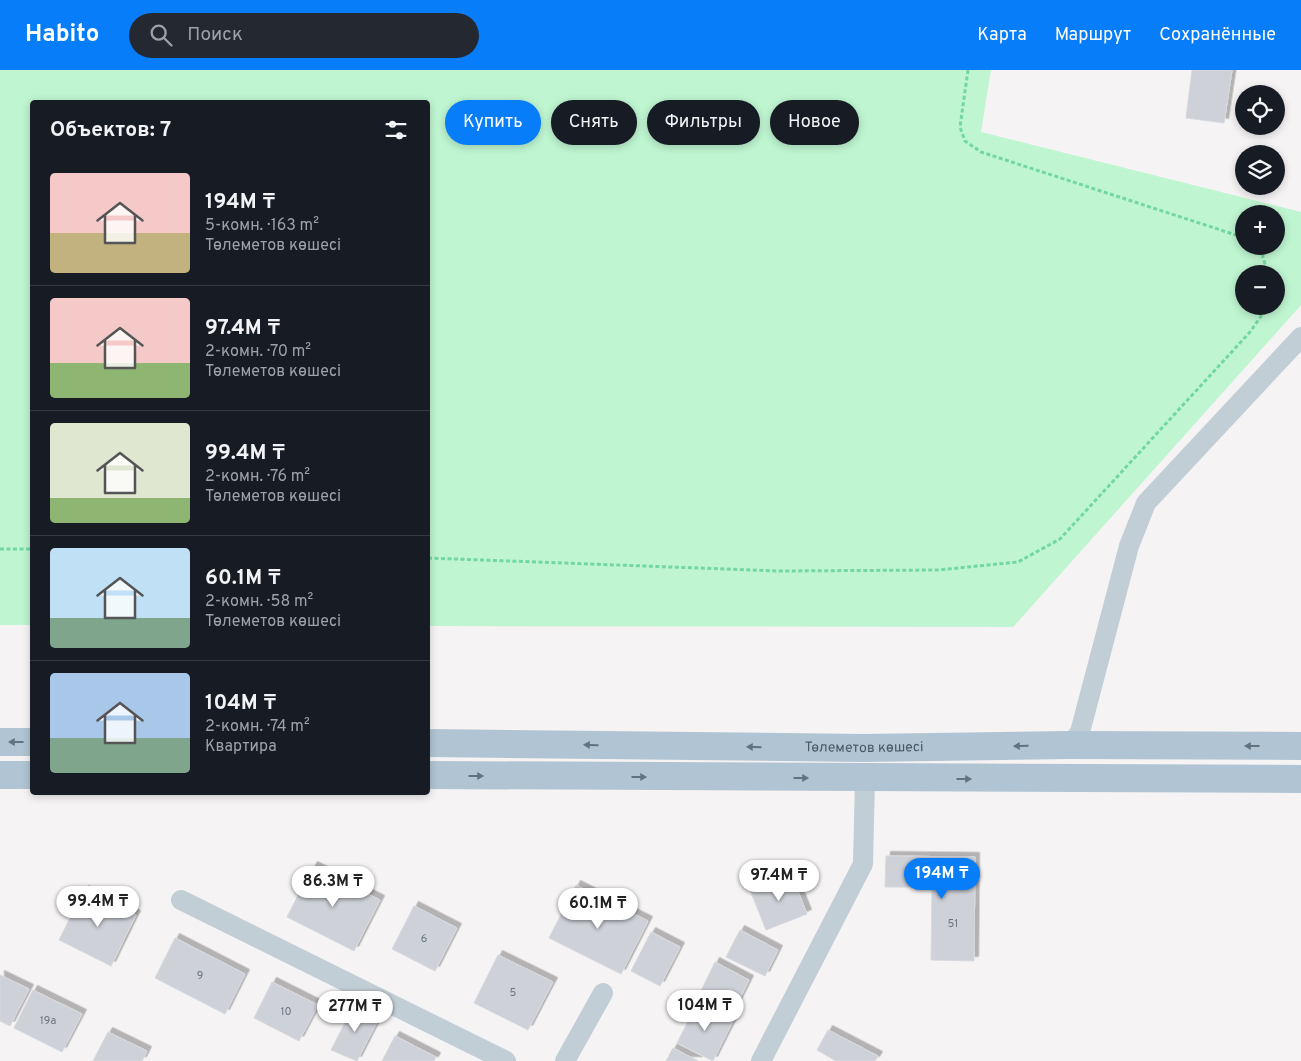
<!DOCTYPE html>
<html lang="ru">
<meta charset="utf-8">
<style>
body{margin:0;font-family:Overpass,sans-serif;background:#242831;color:#f1f3f6;height:100vh;display:flex;flex-direction:column;font-size:19px;white-space:nowrap}
*{box-sizing:border-box;margin:0}
p{font-size:16px;color:#9ea1a6}
.icon{flex:none;width:28px;height:28px;fill:none;stroke:currentColor;stroke-width:2;stroke-linecap:round;stroke-linejoin:round}
.map{position:relative;flex:1;overflow:hidden}
.details{position:absolute;left:30px;top:30px;width:400px;height:695px;display:flex;flex-direction:column;background:#171b24;border-radius:5px;box-shadow:0 2px 8px #0003}
.details>*{flex:none}
.hud{position:absolute;left:445px;top:30px;width:475px;height:45px;display:flex;gap:10px}
.controls{position:absolute;left:1235px;top:15px;display:grid;gap:10px}
.controls a{display:grid;place-items:center;width:50px;height:50px;border-radius:50%;background:#171b24;box-shadow:0 2px 8px #0003;font-size:25px}
.price{position:absolute;translate:-50% -42px;padding:0 11px;border-radius:18px;background:#fff;color:#222;font-size:16px;line-height:32px;filter:drop-shadow(0 1px 2px #0008)}
.price::after{content:'';position:absolute;left:50%;top:30px;width:15px;height:11px;margin-left:-8px;background:inherit;clip-path:polygon(0 0,100% 0,50% 100%)}
.price.selected{background:#087dfa;color:#fff}
ul{padding:0;list-style:none}
li{display:flex;align-items:center;gap:15px;height:125px;padding:0 20px}
li+li{border-top:1px solid #363941}
li span{display:grid;place-items:center;flex:none;width:140px;height:100px;border-radius:5px;color:#555}
li>.icon{margin-inline-start:auto}
span .icon{width:60px;height:60px;fill:#fffc;stroke-width:1}
li b{font-size:21px}
h2{display:flex;justify-content:space-between;align-items:center;height:60px;padding:0 20px;font-size:21px}
.pill{padding:0 18px;border-radius:22px;background:#171b24;box-shadow:0 2px 8px #0003;font-size:18px;line-height:45px}
.pill.selected{background:#087dfa;color:#fff}
header{display:flex;align-items:center;gap:30px;box-sizing:border-box;height:70px;padding:0 25px;background:#087dfa;color:#fff}
header strong{font-size:24px}
nav{display:flex;gap:28px;margin-inline-start:auto;font-size:18px}
.search{width:350px;height:45px;background:#242831;display:flex;align-items:center;gap:12px;box-sizing:border-box;padding:0 18px;border-radius:28px;color:#9ea1a6;font-size:19px}
.map>svg:first-child{display:block}
.green{fill:#bff5d1;fill-rule:evenodd}
.building{fill:#ced2d8;stroke:#d6d9de;filter:url(#shadow)}
.lines{fill:none;stroke-linecap:round;stroke-linejoin:round}
.path{stroke:#72d7a1;stroke-width:3;stroke-dasharray:4 2.5;stroke-linecap:butt}
.minor{stroke:#c2ced5;stroke-width:20}
.primary{stroke:#b0c4d3;stroke-width:28}
.oneway{fill:#62727f}
.labels{text-anchor:middle;dominant-baseline:central;stroke-width:4.5;stroke-linejoin:round;paint-order:stroke}
.number-label{font-size:11px;fill:#6a7680}
.street-label{font-size:14px;fill:#485763;stroke:#fff}
</style>
<header>
<strong>Habito</strong>
<div class="search"><svg class="icon" aria-label="search" viewBox="0 0 24 24"><circle cx="10" cy="10" r="6"/><path d="M15 15l6 6"/></svg>Поиск</div>
<nav><a>Карта</a><a>Маршрут</a><a>Сохранённые</a></nav>
</header>
<div class="map">
<svg width="1301" height="991" viewBox="0 0 1301 991">
<defs>
<filter id="shadow"><feDropShadow dx="4.5" dy="-4.5" stdDeviation="0" flood-color="#0004"/></filter>
</defs>
<rect width="100%" height="100%" fill="#f5f3f3"/>
<!-- green -->
<path class="green" d="M0,0H991L981,62L1301,142V235L1013,557L428,556V32H32V555H0ZM1244,144H1276V176H1244ZM1244,204H1276V236H1244Z"/>
<!-- building -->
<path class="building" d="M1192,0H1232L1224,53L1186,48Z
M886,786L975,787L974,891L931,890L932,817H885Z
M313,796L380,830L354,881L287,847Z
M791,804L807,844L766,860L750,820Z
M576,815L648,851L621,904L549,868Z
M84,820L136,845L111,896L59,870Z
M414,836L457,858L435,901L392,879Z
M740,860L778,880L765,906L726,887Z
M651,862L680,877L660,916L631,901Z
M175,868L245,904L225,944L155,908Z
M498,885L553,912L528,960L474,933Z
M715,892L749,910L733,942L699,925Z
M0,905L29,919L10,956L0,951Z
M272,912L318,935L299,971L254,948Z
M33,920L82,944L62,982L14,958Z
M697,934L733,951L713,991L677,973Z
M354,935L379,948L357,991L331,980Z
M828,960L878,986L875,991H836L817,980Z
M108,962L147,981L142,991H93Z
M395,966L436,987L434,991H382Z
M673,978L698,991H666Z"/>
<g class="lines">
<!-- path -->
<path class="path" d="M968,0L960,57L965,71L981,82L1239,166L1244,169
M1252,176L1262,184L1268,204
M0,479H32
M428,488L779,501L938,500L1018,492L1060,469L1250,262L1268,236"/>
<!-- minor -->
<path class="minor" d="M1070,675L1080,662L1129,476L1146,433L1301,267
M181,830L506,991
M565,991L603,923
M761,991L863,794L865,708"/>
<!-- primary -->
<g class="primary">
<path d="M0,672H32"/>
<path id="s1" d="M428,673L864,678L1070,675L1301,676"/>
<path d="M0,705H32"/>
<path d="M428,705L1301,709"/>
</g>
</g>
<!-- one-way arrows -->
<defs><path id="oneway-solid" d="M-6-.8H1V-3.2L6.5 0L1 3.2V.8H-6Z" transform="scale(1.25)"/></defs>
<g class="oneway">
<use href="#oneway-solid" transform="translate(16 672) rotate(-180)"/>
<use href="#oneway-solid" transform="translate(591 675) rotate(-179)"/>
<use href="#oneway-solid" transform="translate(1021 676) rotate(179)"/>
<use href="#oneway-solid" transform="translate(1252 676) rotate(-180)"/>
<use href="#oneway-solid" transform="translate(754 677) rotate(-179)"/>
<use href="#oneway-solid" transform="translate(476 706)"/>
<use href="#oneway-solid" transform="translate(639 707)"/>
<use href="#oneway-solid" transform="translate(801 708)"/>
<use href="#oneway-solid" transform="translate(964 709)"/>
</g>
<g class="labels">
<!-- number labels -->
<g class="number-label">
<text x="953" y="854">51</text>
<text x="424" y="869">6</text>
<text x="200" y="906">9</text>
<text x="513" y="923">5</text>
<text x="286" y="942">10</text>
<text x="48" y="951">19а</text>
</g>
<!-- street labels -->
<g class="street-label">
<text stroke="none"><textPath href="#s1" startOffset="436">Төлеметов көшесі</textPath></text>
</g>
</g>
</svg>
<div class="controls">
<a><svg class="icon" aria-label="locate" viewBox="0 0 24 24"><circle cx="12" cy="12" r="6"/><path d="M12 2v4M12 18v4M2 12h4M18 12h4"/></svg></a>
<a><svg class="icon" aria-label="layers" viewBox="0 0 24 24"><path d="M12 4l9 5-9 5-9-5zM3 14l9 5 9-5"/></svg></a>
<a>+</a>
<a>−</a>
</div>
<b class="price selected" style="left:942px;top:830px">194M ₸</b>
<b class="price" style="left:779px;top:832px">97.4M ₸</b>
<b class="price" style="left:333px;top:838px">86.3M ₸</b>
<b class="price" style="left:98px;top:858px">99.4M ₸</b>
<b class="price" style="left:598px;top:860px">60.1M ₸</b>
<b class="price" style="left:705px;top:962px">104M ₸</b>
<b class="price" style="left:355px;top:963px">277M ₸</b>
<div class="hud">
<a class="pill selected">Купить</a>
<a class="pill">Снять</a>
<a class="pill">Фильтры</a>
<a class="pill">Новое</a>
</div>
<section class="details">
<h2>Объектов: 7<svg class="icon" aria-label="filters" viewBox="0 0 24 24"><path d="M4 7h16M4 17h16"/><circle cx="9" cy="7" r="2"/><circle cx="15" cy="17" r="2"/></svg></h2>
<ul>
<li><span style="background:linear-gradient(#f6c9c9 60%,#c2b280 0)"><svg class="icon" aria-label="home" viewBox="0 0 24 24"><path d="M3 11l9-7 9 7M6 9v11h12V9"/></svg></span><div><b>194M ₸</b><p>5-комн. · 163 m²</p><p>Төлеметов көшесі</p></div></li>
<li><span style="background:linear-gradient(#f6c9c9 65%,#8fb573 0)"><svg class="icon" aria-label="home" viewBox="0 0 24 24"><path d="M3 11l9-7 9 7M6 9v11h12V9"/></svg></span><div><b>97.4M ₸</b><p>2-комн. · 70 m²</p><p>Төлеметов көшесі</p></div></li>
<li><span style="background:linear-gradient(#dfe7d0 75%,#8fb573 0)"><svg class="icon" aria-label="home" viewBox="0 0 24 24"><path d="M3 11l9-7 9 7M6 9v11h12V9"/></svg></span><div><b>99.4M ₸</b><p>2-комн. · 76 m²</p><p>Төлеметов көшесі</p></div></li>
<li><span style="background:linear-gradient(#bfe0f5 70%,#7fa58c 0)"><svg class="icon" aria-label="home" viewBox="0 0 24 24"><path d="M3 11l9-7 9 7M6 9v11h12V9"/></svg></span><div><b>60.1M ₸</b><p>2-комн. · 58 m²</p><p>Төлеметов көшесі</p></div></li>
<li><span style="background:linear-gradient(#a9c7e8 65%,#7fa58c 0)"><svg class="icon" aria-label="home" viewBox="0 0 24 24"><path d="M3 11l9-7 9 7M6 9v11h12V9"/></svg></span><div><b>104M ₸</b><p>2-комн. · 74 m²</p><p>Квартира</p></div></li>
</ul>
</section>
</div>
